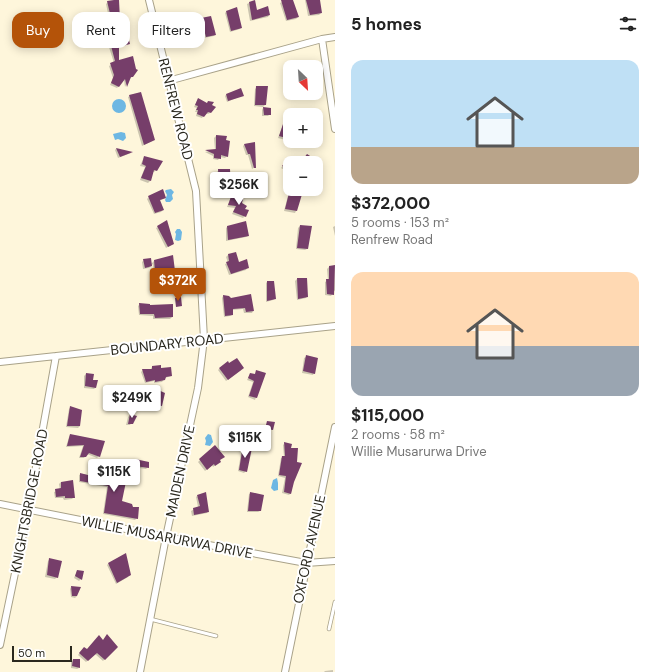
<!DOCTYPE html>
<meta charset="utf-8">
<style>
body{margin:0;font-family:"DM Sans",sans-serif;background:#f6f6f6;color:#222;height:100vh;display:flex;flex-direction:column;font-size:15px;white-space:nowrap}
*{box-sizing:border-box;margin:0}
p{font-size:13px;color:#767676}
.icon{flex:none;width:22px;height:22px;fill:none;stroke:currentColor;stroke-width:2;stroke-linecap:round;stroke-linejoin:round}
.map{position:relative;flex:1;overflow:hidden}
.sheet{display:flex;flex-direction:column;background:#fff;width:320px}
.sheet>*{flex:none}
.hud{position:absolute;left:12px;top:12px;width:263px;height:36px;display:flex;gap:8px}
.needle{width:26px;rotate:155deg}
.tools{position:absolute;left:283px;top:60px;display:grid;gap:8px}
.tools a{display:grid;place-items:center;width:40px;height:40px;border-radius:8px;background:#fff;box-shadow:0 2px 10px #0003;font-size:20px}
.scale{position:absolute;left:12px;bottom:10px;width:60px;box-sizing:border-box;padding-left:4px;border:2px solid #2a281e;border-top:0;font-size:11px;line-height:14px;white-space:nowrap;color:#2a281e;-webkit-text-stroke:3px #fff;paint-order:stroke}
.price{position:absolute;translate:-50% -34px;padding:0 9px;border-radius:4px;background:#fff;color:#222;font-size:13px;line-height:26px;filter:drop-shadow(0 1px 2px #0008)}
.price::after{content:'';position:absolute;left:50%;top:24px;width:12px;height:9px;margin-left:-6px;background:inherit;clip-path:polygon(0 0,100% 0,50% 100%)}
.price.current{background:#b45309;color:#fff}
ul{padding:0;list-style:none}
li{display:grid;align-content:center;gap:8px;height:212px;padding:0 16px}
li span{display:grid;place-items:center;height:124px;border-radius:12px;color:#555}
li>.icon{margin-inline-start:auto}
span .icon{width:72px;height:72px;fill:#fffc;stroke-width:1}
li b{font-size:17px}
h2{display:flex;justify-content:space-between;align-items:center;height:48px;padding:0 16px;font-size:17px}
.chip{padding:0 14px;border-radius:12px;background:#fff;box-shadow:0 2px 10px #0003;font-size:14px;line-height:36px}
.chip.current{background:#b45309;color:#fff}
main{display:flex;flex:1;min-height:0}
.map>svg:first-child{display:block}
.water{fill:#6db7e3}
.shadow{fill:#0003}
.building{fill:#763e6a}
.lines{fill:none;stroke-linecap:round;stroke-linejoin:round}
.service-casing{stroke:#a9a289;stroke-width:4.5}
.minor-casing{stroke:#a9a289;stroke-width:8}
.service{stroke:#fff;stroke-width:3}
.minor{stroke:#fff;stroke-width:6}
.labels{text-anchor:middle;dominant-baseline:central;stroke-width:4;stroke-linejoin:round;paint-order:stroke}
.street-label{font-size:14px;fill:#2a281e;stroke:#fff}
</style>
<main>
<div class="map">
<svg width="335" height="672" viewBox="0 0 335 672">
<rect width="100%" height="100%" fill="#fef6db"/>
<!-- water -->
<path class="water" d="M112 106a7 7 0 1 1 14 0a7 7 0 1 1-14 0Z
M121,132L125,133L126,138L123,141L118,139L115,140L113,134Z
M171,189L174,192L172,195L173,199L170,202H166L165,200L167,195L165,191L166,190Z
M177,229H180L182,232L181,240L178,241L175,240L176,234L175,232Z
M208,434L211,435L213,442L210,446L205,445L206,441L205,438Z
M277,478L278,483V490L274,491L271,488L273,480Z"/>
<!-- shadow -->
<path class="shadow" d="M286,0H292L298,17L296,19L286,21L280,3Z
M305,0H319L321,13L319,15L308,16Z
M108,2L119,20L117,22L110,23L106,4Z
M249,3L256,11L269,15L268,17L250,21L247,4Z
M226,12L241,27L240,29L230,32L225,13Z
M202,19L215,35L214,36L204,38L200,21Z
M175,23L179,25L191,30L184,37L181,35L179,38L171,29Z
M126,34L129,43L118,48V62L132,77L129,79L125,87L124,80L117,88L110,85L113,78L109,66L114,63L107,41L109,39Z
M288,74L290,75V87L285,86L286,76Z
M257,87L265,105L263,107L254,106L255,89Z
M293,93H303L300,99L293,98Z
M227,94L243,95L227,102L225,96Z
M130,96L154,140L142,146L128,97Z
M198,99L210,113L208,114L205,113L202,118L196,116L197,112H195L197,108L194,107Z
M263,108L270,114L268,116H262V110Z
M283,125L290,127V141H298L297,143L278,138Z
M216,136L227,156L225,158L220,157L218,160L213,159V156L205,152L215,150L214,138Z
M254,143L255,167L252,169L248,155H246L243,146L245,144Z
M116,149L131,153L118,158L115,150Z
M144,157L156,170L154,172H152L150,181L148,183L140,180L145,167L140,166Z
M290,159L294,163H290V173L281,168Z
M219,170L230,188L229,189H218L217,172Z
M258,174L259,187L252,189L249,176L251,175Z
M290,188V189H295L302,192L296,211L295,213L284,211Z
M149,197L165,198L159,201L163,210L161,212L154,214L147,199Z
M231,197L241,204L244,210L245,216L243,218L232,214L235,208L227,207Z
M228,226L248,236L246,237L226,241V228Z
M300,226L307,249L305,250L296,249L298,228Z
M335,226V236L333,227Z
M158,227L171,245L166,248L156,228Z
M228,255L238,263L247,268L246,270L229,275L225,264L228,263L226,257Z
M144,260L151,264L154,261L175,279L173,281L155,283L153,264L149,268L143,269L142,262Z
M334,266L335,290L331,296L325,295V282L328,280L327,269L329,267Z
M297,279L307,296L306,298L297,300L295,281Z
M267,282L275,298L273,300L266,302V283Z
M223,296L230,299L253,311L252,313H244L243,309L232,310V315L230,316L224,317L222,298Z
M140,304L172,317L170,319H153V316L139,315L138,306Z
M306,357L314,373L313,375L302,373L304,358Z
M152,367L160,369L171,376L165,378L162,382L154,383V381L145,383L141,372L143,370H150Z
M219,369L241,370L226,381L218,370Z
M257,371L265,374L255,400L248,397L253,382L247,380L250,374L254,375Z
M86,374L92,381L96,387L94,389L84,388V376Z
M156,391L161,405L160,407H152L154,392Z
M71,407L80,426L78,428L66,427L69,409Z
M130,415L135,417L130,425H126L128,417Z
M268,422L274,423L270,432L264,431Z
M70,435L104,442L99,456L97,458L87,454L84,458H79L83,446L66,447L69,437Z
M284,444L293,481L291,493L289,495L282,493L285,478L278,476L281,458L284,457L283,445Z
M215,446L219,460L218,463L213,467L212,465L205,471L198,462Z
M244,447L246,471L244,473L238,471L242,448Z
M135,461L148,463V467L146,469L133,467V462Z
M111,469L121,501L137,518L135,520L103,514L107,487L79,482V475L81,474L108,479L109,471Z
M61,482L74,497L72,499L64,500L63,498H55L54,492L60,490L59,484Z
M251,493L260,511L258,512H247L249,494Z
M197,496L208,511L207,513L192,516L191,511L198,507L196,497Z
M50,559L57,577L55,579L45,577L48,561Z
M108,564L128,577L116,584L107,565Z
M77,571L81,579L79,581L74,578Z
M71,587L77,596L75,598L71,597L70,589Z
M103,641L116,647L103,661L95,654L86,662L78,655L84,648L87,651Z
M73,660L79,668L77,669L71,668V662Z
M333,670V672H324L325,671Z"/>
<!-- building -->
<path class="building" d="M114,0H119L120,20L112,22L107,1Z
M255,0L257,10L268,6L270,15L252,20L249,2Z
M281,0H293L299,17L287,20Z
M306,0H320L322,13L310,15Z
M237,7L242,28L231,31L226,11Z
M211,16L216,35L206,37L201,18Z
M177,20L179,24L184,20L193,30L187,36L183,34L181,37L172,27Z
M127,32L130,44L119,47V60L133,56L136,69L138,70L133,77H131L127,87L125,79L119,87L111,83L114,75L110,63L115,61L109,38Z
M256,86H268L266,105H255Z
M241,88L244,96L228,101L226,94Z
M141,92L155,140L144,145L129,95Z
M198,98L207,103L208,101L214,102L212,105L216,107L211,113L208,112L204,117L197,114L198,110H196L198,106L195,105Z
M263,107L271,108V115H264Z
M283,124L290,126V139L279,136Z
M216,135L227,136L226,140L230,141L228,157L221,155V159L214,158V154L205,150L216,149Z
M255,142L256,168H254L250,154H248L244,144Z
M116,148L133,152L120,157Z
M307,154L321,163H300Z
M144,156L163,161L157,171L154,170L151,181L141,178L146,166L142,164Z
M290,157V170L282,166Z
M218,169H230L231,188H219Z
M259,173L260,187L254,188L251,174Z
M163,189L166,198L160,200L164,210L155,213L148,196Z
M290,189H298L303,191L297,211L285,209Z
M232,194L243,199L242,203L247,206L245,209L249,210L246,217L233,212L236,206L228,205Z
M167,220L174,244L168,247L157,226Z
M246,221L249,236L228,240L227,226Z
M300,225L312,226L308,249L297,248Z
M236,252L239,262L247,259L249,268L231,274L226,262L229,261L228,254Z
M173,255L176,279L156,282L154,260Z
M151,258L152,266L145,268L143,259Z
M335,265L334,295L327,294L326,279H329V266Z
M297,278H307L308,297L298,299Z
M267,281H274L276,299L267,301Z
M251,294L254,311L246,312L245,308L233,309V315L225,316L223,295L229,296L231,298Z
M181,297L182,306L176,307L175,298Z
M139,303L150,304V305L173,304V317L155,318L154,314H140Z
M306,355L318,358L315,374L303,371Z
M237,358L244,368L228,380L219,368L228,361L229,363Z
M161,365V368L171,367L172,376L166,377L165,380L155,382V380L146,382L142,369H152V366Z
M256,370L266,373L257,398L249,396L254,381L248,378L250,373L255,374Z
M86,373L94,374L93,380H98L96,388L85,386Z
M156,389L165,393L162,406L153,405Z
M70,406L82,410L80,426H67Z
M130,414L137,416L133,424H128Z
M267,421L275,422L273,430L265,429Z
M70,434L105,441L100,457L89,453L86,457H80L84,445L67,446Z
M284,442L292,444L291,448H298L297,462L302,463L294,482L291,494L284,492L286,476L279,475L282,456H285Z
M215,445L225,457L220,460L221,462L215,466L214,464L207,470L199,459Z
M243,446L252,448L247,472L239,470Z
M135,459L149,462V468L135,466Z
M111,468L128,472L122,501L132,504L133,507H139L138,519L104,513L108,486L80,481V473L92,476L109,478Z
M73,480L75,498H65V496L56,497L55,489L61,488V482Z
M206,492L209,512L194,515L193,508L200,506L197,495Z
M250,492L264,495L261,511H248Z
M126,553L131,575L117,583L108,563Z
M49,558L62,561L58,578L47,575Z
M77,570L84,571L82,580L75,576Z
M71,586L81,587L77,596H72Z
M107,634L118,647L105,660L97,653L88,661L79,653L84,647L87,649L99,635L103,640Z
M73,659H80V668L72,666Z"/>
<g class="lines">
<defs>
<path id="service" d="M150,619L216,636
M329,629L335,602"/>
<path id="minor" d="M322,39L335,129
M168,81L322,39L335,37
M0,362L335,326
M0,504L166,537L306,563L335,561
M0,645L28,511L56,356
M140,672L166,537L198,388L204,339L196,191L149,0
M285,672L335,427"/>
</defs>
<!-- service casing -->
<use href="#service" class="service-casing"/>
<!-- minor casing -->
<use href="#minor" class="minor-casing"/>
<!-- service -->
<use href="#service" class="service"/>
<!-- minor -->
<use href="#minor" class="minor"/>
</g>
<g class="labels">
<!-- street labels -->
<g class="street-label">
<text transform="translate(176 109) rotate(76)">RENFREW ROAD</text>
<text transform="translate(167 344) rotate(-6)">BOUNDARY ROAD</text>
<text transform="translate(180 471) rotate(-78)">MAIDEN DRIVE</text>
<text transform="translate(29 501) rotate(-79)">KNIGHTSBRIDGE ROAD</text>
<text transform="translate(167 537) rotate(11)">WILLIE MUSARURWA DRIVE</text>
<text transform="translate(309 549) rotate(-78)">OXFORD AVENUE</text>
</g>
</g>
</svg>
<div class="tools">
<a><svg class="needle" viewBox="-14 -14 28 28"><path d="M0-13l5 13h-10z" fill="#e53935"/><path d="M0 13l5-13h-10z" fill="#767676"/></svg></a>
<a>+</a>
<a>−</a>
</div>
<div class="scale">50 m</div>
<b class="price" style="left:239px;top:206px">$256K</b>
<b class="price current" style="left:178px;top:302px">$372K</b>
<b class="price" style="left:132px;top:419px">$249K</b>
<b class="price" style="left:245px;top:459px">$115K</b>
<b class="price" style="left:114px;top:493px">$115K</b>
<div class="hud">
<a class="chip current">Buy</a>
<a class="chip">Rent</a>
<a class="chip">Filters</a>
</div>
</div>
<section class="sheet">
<h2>5 homes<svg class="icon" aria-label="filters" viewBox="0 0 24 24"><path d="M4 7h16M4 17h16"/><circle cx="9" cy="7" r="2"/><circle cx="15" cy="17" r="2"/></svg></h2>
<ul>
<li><span style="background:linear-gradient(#bfe0f5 70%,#b9a48a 0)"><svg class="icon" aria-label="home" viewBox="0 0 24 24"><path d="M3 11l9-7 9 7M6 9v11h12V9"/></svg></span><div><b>$372,000</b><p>5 rooms · 153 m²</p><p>Renfrew Road</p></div></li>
<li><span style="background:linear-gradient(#ffd9b3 60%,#9aa5b1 0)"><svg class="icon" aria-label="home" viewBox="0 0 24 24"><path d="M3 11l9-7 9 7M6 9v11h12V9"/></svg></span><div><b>$115,000</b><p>2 rooms · 58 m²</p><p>Willie Musarurwa Drive</p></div></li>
</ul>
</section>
</main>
